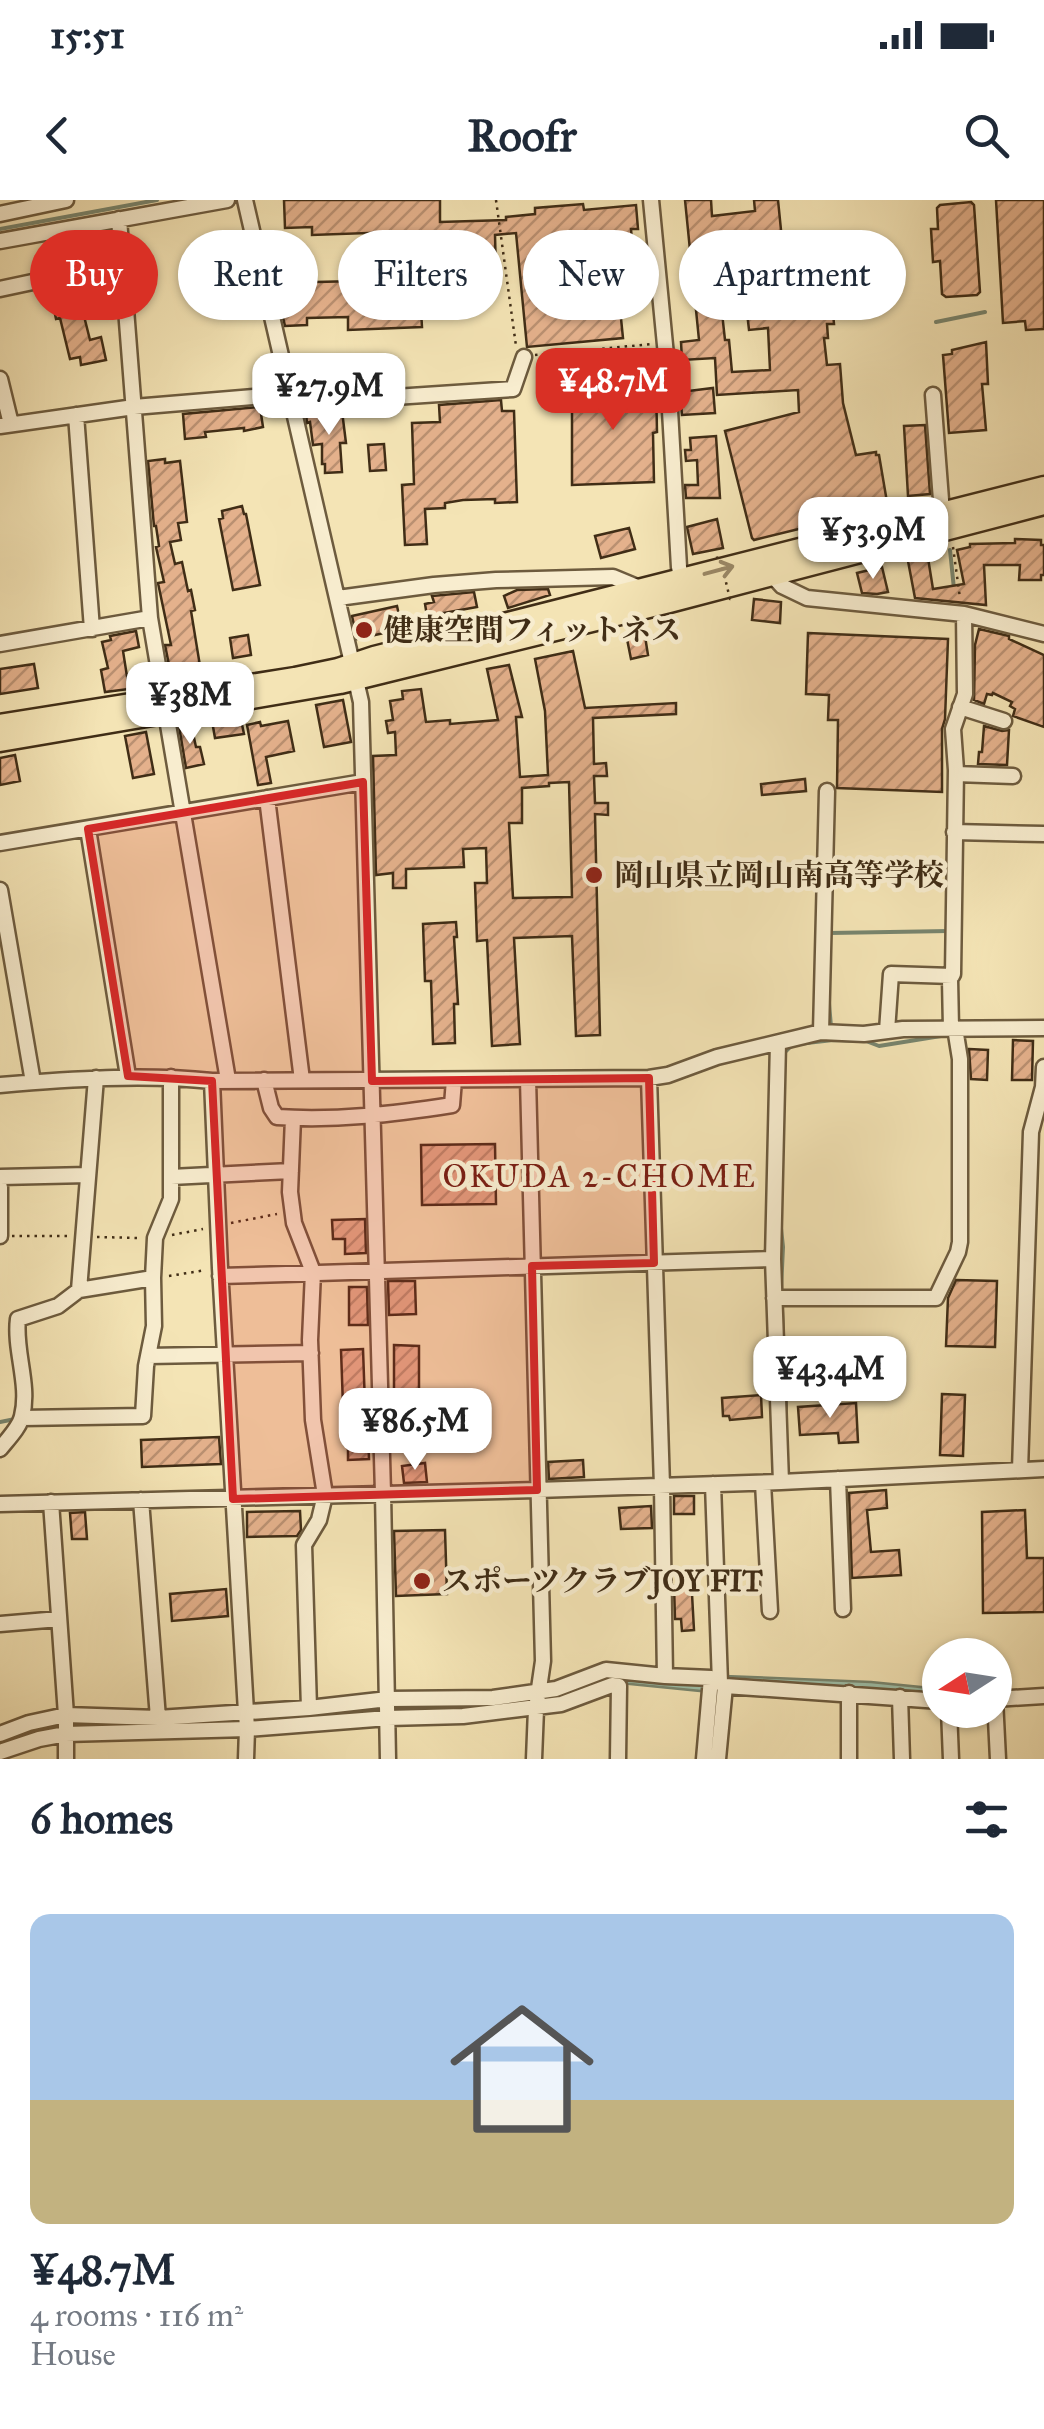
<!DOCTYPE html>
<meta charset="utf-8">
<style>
body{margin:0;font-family:"IM FELL Great Primer","Noto Serif JP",serif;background:#f2f2f3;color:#1f2937;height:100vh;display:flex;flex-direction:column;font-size:38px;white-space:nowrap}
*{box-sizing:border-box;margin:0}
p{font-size:32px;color:#747a83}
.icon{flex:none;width:55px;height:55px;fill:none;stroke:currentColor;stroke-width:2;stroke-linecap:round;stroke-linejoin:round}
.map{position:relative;height:1559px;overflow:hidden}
.panel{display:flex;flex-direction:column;background:#fff;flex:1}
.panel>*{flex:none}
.hud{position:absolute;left:30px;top:30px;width:985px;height:90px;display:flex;gap:20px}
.needle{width:65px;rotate:258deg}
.controls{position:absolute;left:922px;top:1438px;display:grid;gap:20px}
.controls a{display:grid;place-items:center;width:90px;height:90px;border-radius:50%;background:#fff;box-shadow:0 2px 8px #0004;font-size:50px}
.price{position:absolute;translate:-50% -85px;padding:0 22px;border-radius:20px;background:#fff;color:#222;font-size:32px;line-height:65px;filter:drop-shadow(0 2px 5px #0008)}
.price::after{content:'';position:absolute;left:50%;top:60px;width:30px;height:22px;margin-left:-15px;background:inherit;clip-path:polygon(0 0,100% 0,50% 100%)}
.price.current{background:#d93025;color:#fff}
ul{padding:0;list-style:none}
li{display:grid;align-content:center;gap:20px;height:530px;padding:0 30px}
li+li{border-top:2px solid #e0e1e3}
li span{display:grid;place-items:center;height:310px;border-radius:20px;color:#555}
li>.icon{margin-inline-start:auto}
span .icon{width:180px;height:180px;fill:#fffc;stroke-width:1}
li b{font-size:42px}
h2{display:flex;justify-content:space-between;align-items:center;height:120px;padding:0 30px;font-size:42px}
.chip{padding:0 35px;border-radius:45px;background:#fff;box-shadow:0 2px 8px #0004;font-size:35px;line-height:90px}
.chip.current{background:#d93025;color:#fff}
.status{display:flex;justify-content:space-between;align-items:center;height:70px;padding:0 50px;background:#fff;direction:ltr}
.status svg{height:28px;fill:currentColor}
header{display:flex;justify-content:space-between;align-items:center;height:130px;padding:0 30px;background:#fff;font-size:45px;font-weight:800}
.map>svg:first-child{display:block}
.water{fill:#9dbfa8;stroke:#78856e;stroke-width:2.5}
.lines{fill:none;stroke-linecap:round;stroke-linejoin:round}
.stream{stroke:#78856e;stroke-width:4}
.building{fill:url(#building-hatch);stroke:#402d16;stroke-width:2.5;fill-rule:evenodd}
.minor-casing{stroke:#6d5b3e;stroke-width:19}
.highway-casing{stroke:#402d16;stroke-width:25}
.path{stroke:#402d16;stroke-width:2.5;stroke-dasharray:2.5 5;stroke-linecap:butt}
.minor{stroke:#f8edcf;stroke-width:14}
.highway{stroke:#f4e4b5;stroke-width:20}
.path-bridge{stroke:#402d16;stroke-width:2.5;stroke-dasharray:2.5 5;stroke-linecap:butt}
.oneway{stroke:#9a8866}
.marked{fill:#d62828;fill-opacity:0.2;stroke:#d62828;stroke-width:8;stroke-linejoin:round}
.poi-dot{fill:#8f2418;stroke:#f8edcf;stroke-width:4}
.labels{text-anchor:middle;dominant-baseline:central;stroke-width:9;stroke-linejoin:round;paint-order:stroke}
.poi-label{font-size:30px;font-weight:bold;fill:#402d16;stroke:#f8edcf;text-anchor:start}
.neighbourhood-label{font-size:32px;letter-spacing:2.5px;fill:#7a1f14;stroke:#f8edcf}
</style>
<div class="status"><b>15:51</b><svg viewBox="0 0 49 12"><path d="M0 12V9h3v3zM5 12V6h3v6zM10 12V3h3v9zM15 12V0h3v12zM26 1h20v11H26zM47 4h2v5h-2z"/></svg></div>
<header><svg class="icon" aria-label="back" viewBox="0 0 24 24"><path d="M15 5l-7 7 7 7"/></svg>Roofr<svg class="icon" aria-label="search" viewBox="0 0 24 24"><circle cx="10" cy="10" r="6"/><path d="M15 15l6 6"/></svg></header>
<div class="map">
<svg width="1044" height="1559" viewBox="0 0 1044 1559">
<defs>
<pattern id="building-hatch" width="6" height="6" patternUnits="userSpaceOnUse" patternTransform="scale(2.5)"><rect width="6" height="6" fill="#e4b18c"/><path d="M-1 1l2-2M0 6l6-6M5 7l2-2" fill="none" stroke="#ba9071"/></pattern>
</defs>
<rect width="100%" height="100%" fill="#f4e4b5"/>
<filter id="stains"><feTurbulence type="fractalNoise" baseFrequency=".002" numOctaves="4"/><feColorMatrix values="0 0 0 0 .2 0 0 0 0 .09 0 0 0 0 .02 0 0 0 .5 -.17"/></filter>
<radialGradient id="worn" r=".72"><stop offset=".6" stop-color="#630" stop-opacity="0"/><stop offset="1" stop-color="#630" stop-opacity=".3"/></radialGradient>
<!-- water -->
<path class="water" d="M606,1475L711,1485L725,1476L871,1482L940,1489V1496L732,1483L713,1559H707L710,1492L610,1482L552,1504L251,1523L0,1547V1539L56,1524L377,1506L471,1505L521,1500L546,1497L565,1492Z"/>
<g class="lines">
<!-- stream -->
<path class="stream" d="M0,29L157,0
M936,122L985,112
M950,350L954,389
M948,630L949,595
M830,737V733L949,731
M828,791L831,827
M784,861L785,852L790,847L798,844L833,840L866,841L879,846L947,835
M780,986L782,950
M780,1019L783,1047L781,1090
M782,1109L786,1209
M0,1222L15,1219"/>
</g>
<!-- building -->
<path class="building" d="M284,0H440V22L506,20V17L535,14V8L583,4L584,10L636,5L638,29H631L635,77L617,79L623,138L527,147L516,33L495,35L496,74L419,76L422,127L348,130V117L307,118V125L285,126L275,83L398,80L396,32L312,35V27L285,28Z
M685,0H711L712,16L755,11L754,0H778L785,70L826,67L829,114L833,113L834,124H827L828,138H824L827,165L840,164L843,203L856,255L876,252V255H879L888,308L874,311L873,306L814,321L815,325L754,340L752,338L725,231L799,212L798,190L717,195L715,158L682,160L681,142L699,140ZM739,54L742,95L720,96L716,57ZM747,112L749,130L768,128L770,170L732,172L729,140H725L722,113Z
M996,0H1044V129L1026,130L1025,121L1003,123Z
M971,2L974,5L980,92L977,95L946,97L942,94L940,61L933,62L931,29H938L937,8L940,5Z
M113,76L115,105L83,112L90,140L101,137L106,160L81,165L80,157L70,159L60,118L56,119L50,90Z
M986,142L988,184H982L986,230L949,233L943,155L952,154V150Z
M335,172L336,190L303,193L302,175Z
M656,182L657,232L653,233L654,282L572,285V184Z
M713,188L715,213L682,215L680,192Z
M501,200L502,211H514L517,302L495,303V299L463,300L445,303V308L425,309L427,344L405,345L402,285L414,284L412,223L440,222L439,205Z
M260,207L263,227L244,231V228L205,232L206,237L185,239L183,214Z
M342,211L346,243H340L342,272L325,273V264H322V244L313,245L310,222L307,223L306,214Z
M925,225L930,294L908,296L904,226Z
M716,236L720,298H686L685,285H698L697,260L686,261L685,250H691L690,238Z
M384,244L386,270L370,271L368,245Z
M165,259V263L180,261L187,322L178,323L181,340L170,342L175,364L182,362L188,391L191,390L195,410L191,411L200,466L170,470L165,445H171L158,383L164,382L156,347L159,346L156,326H154L148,261Z
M242,306L244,314H246L260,385L233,390L219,319L223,318L222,311Z
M717,319L723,348L693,354L687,327Z
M629,328L635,349L601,358L595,336Z
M1015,339L1041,340V345H1044V375H1041V380H1019L1020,365H984L986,405L915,398L908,361L928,358L933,389L964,384L957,350L970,347V344L1015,343Z
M882,367L888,392L877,394L862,393L857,373Z
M548,389L550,395L508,408L504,396L517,390Z
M474,392L477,407L427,416L425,404L434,402L432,396Z
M754,399L781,402L780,423L752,420Z
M397,406L402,429L357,439L352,416Z
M979,429L1009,436V439L1044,455V527L1013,516L1015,509L1010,506L1012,502L993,493L992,495L987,494L984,504L974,500L975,445Z
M644,430L648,455L631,459L626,434Z
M136,431L139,447L123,451L129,489L105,492L101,470L108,468L102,442L111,440L110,436Z
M808,433L948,439L945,519L942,529V592L837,588L838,520H828L829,495L806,494Z
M248,435L251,455L233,458L230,438Z
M573,451L585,508L676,503V514L593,518L594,564L606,563L607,576H594L595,603H608V615L595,614L600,835L576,836L572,736L514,738L520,844L492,846L487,740L477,741L475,683H487L486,648L463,649L464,667L406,669V688H393V673L376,675L373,556L396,555L395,532L388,533L386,521L393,520L390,501L403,499L402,491L421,489L426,522L450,520V524L498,520L487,469L509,465L522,517H516L520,577L548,575L545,511L535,459ZM569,582L572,697L513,698L509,623H522V588L549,586V583Z
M34,464L38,488L0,494V469Z
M343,500L351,542L324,547L316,505Z
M240,515L244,534L215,538L212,521Z
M288,521L294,551L266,557L271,583L258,585L247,525L260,522L261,526Z
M191,524L196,547H200L204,564L186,568L179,526Z
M984,526L1002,531L1009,530L1007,565L978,564L979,552H982Z
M146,532L154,574L133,578L125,536Z
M15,555L20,581L0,585V558Z
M805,579L806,591L762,595L761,584Z
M456,722L457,737H454L458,804H454L455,843L433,844L431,781H425L423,724Z
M1013,840L1033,841L1032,880H1012Z
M969,849L988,850L987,880L971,879Z
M495,944L496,1004L422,1005L421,945Z
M365,1019L366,1053L345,1054V1039H333L332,1020Z
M956,1080L997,1081L995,1147L946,1146L948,1098Z
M388,1081H415L416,1114L389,1115Z
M349,1087H367L368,1125H349Z
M394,1145L419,1146V1195H394Z
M363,1149L365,1205L343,1206L341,1150Z
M942,1194L965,1195L963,1256L940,1255Z
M761,1195L762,1217L730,1220L729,1216H723L722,1198Z
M856,1203L858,1242L839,1243L838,1233L800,1235L798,1207Z
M219,1237L221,1264L142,1267L141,1240Z
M368,1237L369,1259L348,1260V1238Z
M583,1260L584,1277L549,1279L548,1262Z
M425,1263L427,1282L404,1283L402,1266Z
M886,1290L887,1308L867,1310L871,1352L899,1350L901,1375L852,1378L849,1293Z
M674,1296H694V1314H674Z
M651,1306L652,1328L621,1329L619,1308Z
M1025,1310L1027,1358H1044V1412L983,1413L982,1312Z
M300,1311L301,1330L297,1336L247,1337V1312Z
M85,1312L87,1339H72L70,1313Z
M445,1330L447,1394L396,1396L394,1331Z
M687,1385L688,1394H692L694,1430L682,1431L681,1419H675L674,1386Z
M226,1389L228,1416L172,1421L170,1394Z"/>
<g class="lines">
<defs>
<path id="minor" d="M245,0L361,502L383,1293L388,1559
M651,0L668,176L679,367L683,387
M0,14L66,0
M119,19L150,418L228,880
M0,41L227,0
M0,89L122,63
M0,179L11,224
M933,195L942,313
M291,204L513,189L524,157
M76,215L92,429
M0,226L134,207L288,194
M770,373L782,386L807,398L964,414L1044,434
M338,398L434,385L496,380L613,377L642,389
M0,444L150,418
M960,507L1004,521
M956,574L1013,576
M267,598L302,880
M88,629L128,876
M954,632L1044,634
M0,643L363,582
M0,690L33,882
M951,828L950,779L953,774L956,570L953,529L965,494L964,414
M887,831L891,774L952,776
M821,832L827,591
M778,843L773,1059L781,1282
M649,878L662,1286L665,1476
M528,879L543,1461L536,1509L534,1559
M264,880L271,908L277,917C336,921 394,914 452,905L454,880
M212,881L220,1068L247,1529L246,1559
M0,885C71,879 141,874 212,881L649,878L668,875L717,857L821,832L864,834L903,829L1044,828
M293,918L290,992L294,1023L313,1072L310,1140L313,1220L325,1295L319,1320L304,1345L309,1508
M0,977L88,975
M171,977L291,971
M0,987V1036
M220,1076L773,1059
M79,1090L153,1078L155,1038L171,999V877
M774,1098H936L958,1052L960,1042V859L955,828
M148,1156L311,1153
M22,1218L143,1216L146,1166L154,1126L153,1078
M0,1249C7,1240 20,1227 22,1216C30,1185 14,1150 18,1119L58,1106L79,1090L96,878
M1020,1270L1031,932L1043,887L1044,867
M838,1279L843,1409
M763,1283L770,1411
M713,1284L720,1483
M141,1300L158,1518
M51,1302L66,1515V1559
M0,1304L537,1290L781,1282L1044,1269
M0,1424L59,1419
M900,1497L902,1559
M949,1510L951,1559
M0,1534L29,1523L66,1515L158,1518L309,1508L388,1499L493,1498L556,1489L606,1470L665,1476L711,1478L725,1486L940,1501
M0,1552L39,1539L66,1534L247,1529L388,1518L463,1516L561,1504L612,1485L619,1486L618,1559
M704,1559L711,1478
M718,1559L725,1486
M849,1559V1493
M998,1559L995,1499L1044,1496"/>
<path id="highway" d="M0,525L295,478L338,469L374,457L1044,287
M0,541L340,483L669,402L1044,304"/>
</defs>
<!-- minor casing -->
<use href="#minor" class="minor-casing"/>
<!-- highway casing -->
<use href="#highway" class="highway-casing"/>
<!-- path -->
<path class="path" d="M496,0L516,146
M535,155L652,144
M953,347L960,398
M231,1023L277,1014
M172,1035L203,1029
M12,1036H69
M97,1037L139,1038
M169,1076L206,1070"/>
<!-- minor -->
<use href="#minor" class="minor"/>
<!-- highway -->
<use href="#highway" class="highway"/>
<!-- path-bridge -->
<path class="path-bridge" d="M716,358L720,357L730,399L733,398"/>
</g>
<!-- one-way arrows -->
<defs><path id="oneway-shaft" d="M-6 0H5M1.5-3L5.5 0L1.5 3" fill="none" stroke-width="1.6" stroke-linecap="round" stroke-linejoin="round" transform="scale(2.5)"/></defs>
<use class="oneway" href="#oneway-shaft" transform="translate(719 370) rotate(-15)"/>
<!-- marked area -->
<path class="marked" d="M363,582L372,881L649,878L654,1063L532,1066L537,1290L233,1299L212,881L128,876L88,629Z"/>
<!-- markers -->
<g class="poi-dot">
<circle cx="364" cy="430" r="10"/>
<circle cx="594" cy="675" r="10"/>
<circle cx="422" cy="1381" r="10"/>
</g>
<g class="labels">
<!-- poi labels -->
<g class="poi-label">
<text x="384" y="430">健康空間フィットネス</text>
<text x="614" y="675">岡山県立岡山南高等学校</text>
<text x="442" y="1381">スポーツクラブJOY FIT</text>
</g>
<!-- neighbourhood labels -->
<g class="neighbourhood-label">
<text x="600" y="976">OKUDA 2-CHOME</text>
</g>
</g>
<rect width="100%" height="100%" filter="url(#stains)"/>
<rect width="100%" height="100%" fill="url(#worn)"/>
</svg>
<div class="controls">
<a><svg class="needle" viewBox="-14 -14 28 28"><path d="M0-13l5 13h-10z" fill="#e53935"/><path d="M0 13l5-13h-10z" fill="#747a83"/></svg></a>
</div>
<b class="price current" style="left:613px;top:233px">¥48.7M</b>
<b class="price" style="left:329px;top:238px">¥27.9M</b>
<b class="price" style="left:873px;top:382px">¥53.9M</b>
<b class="price" style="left:190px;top:547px">¥38M</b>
<b class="price" style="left:830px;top:1221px">¥43.4M</b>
<b class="price" style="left:415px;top:1273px">¥86.5M</b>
<div class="hud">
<a class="chip current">Buy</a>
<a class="chip">Rent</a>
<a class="chip">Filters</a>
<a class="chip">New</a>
<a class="chip">Apartment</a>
</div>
</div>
<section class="panel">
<h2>6 homes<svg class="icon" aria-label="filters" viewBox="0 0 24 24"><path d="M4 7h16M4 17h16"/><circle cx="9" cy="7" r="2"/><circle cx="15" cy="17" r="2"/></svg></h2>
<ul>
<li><span style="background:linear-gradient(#a9c7e8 60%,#c2b280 0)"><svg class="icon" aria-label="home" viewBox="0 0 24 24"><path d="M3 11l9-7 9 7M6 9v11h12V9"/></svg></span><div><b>¥48.7M</b><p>4 rooms · 116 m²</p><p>House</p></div></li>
</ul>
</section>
